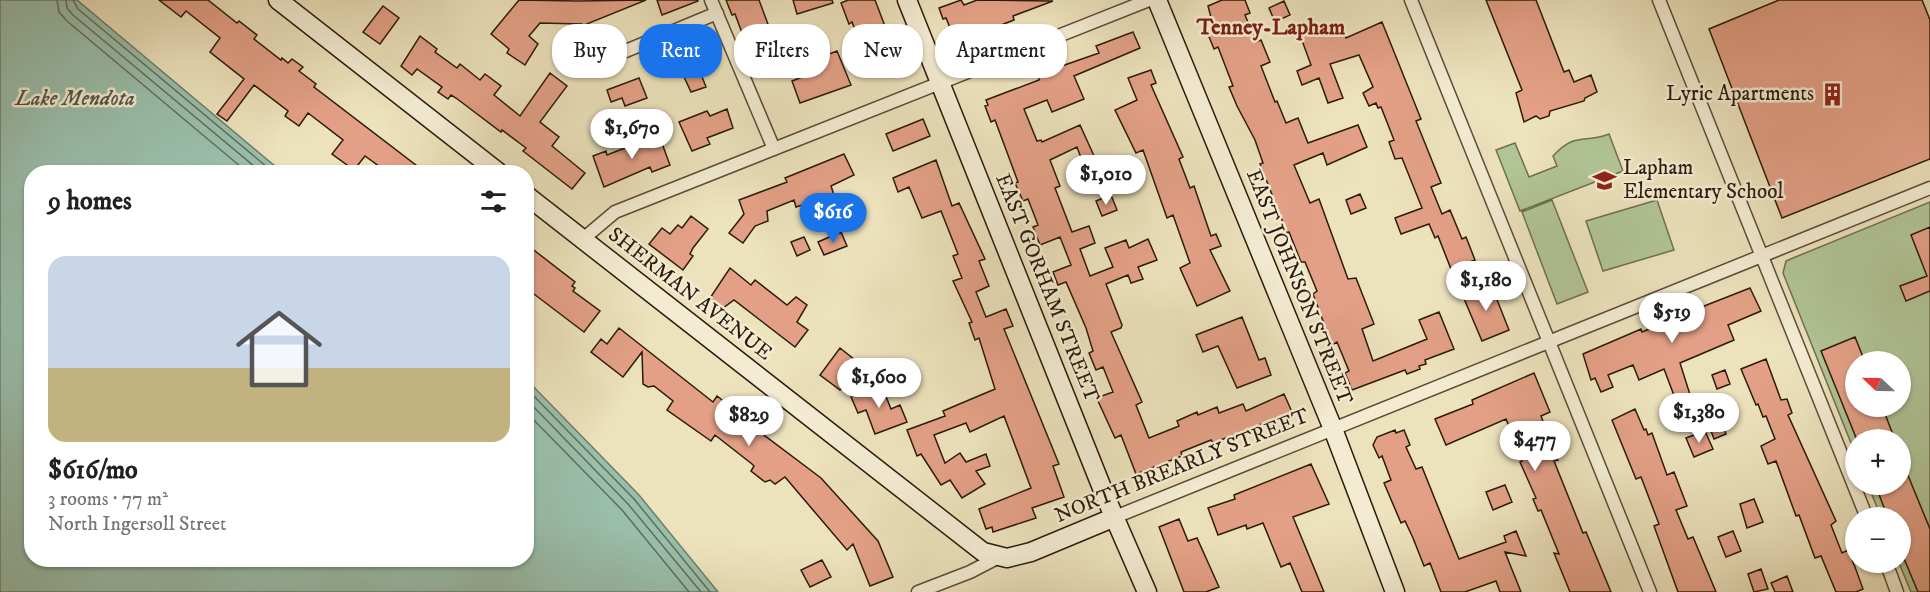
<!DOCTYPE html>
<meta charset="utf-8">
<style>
body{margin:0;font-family:"IM FELL DW Pica",serif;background:#f6f6f6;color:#202124;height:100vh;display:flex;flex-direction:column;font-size:22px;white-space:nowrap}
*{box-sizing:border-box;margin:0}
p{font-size:20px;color:#757577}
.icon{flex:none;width:33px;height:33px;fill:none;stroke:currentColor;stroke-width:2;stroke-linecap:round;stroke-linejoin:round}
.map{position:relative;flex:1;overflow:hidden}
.drawer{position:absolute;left:24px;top:165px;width:510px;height:402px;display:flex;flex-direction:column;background:#fff;border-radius:24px;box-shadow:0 2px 4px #0004}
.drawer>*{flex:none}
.top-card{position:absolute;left:552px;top:24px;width:570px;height:54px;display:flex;gap:12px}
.needle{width:39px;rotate:292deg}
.buttons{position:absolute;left:1845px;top:351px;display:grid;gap:12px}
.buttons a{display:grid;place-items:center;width:66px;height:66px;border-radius:50%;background:#fff;box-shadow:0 2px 4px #0004;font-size:30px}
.price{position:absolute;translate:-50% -51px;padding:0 14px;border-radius:21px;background:#fff;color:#222;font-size:20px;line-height:39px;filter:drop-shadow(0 2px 3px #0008)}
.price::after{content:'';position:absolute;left:50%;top:36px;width:18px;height:14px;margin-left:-9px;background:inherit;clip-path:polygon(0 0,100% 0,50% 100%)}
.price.selected{background:#1a73e8;color:#fff}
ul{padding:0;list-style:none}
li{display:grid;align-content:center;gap:12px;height:318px;padding:0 24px}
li+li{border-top:2px solid #e0e0e0}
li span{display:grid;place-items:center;height:186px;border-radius:18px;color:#555}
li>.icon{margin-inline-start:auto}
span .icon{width:108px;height:108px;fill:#fffc;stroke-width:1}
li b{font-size:26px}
h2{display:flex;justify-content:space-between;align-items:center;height:72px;padding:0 24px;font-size:26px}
.tag{padding:0 21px;border-radius:24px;background:#fff;box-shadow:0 2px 4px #0004;font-size:21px;line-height:54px}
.tag.selected{background:#1a73e8;color:#fff}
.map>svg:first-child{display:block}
.green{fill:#b1c496;stroke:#6e6f51;stroke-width:1.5;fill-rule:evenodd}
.water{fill:#99bfac;stroke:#6d7d6c;stroke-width:1.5}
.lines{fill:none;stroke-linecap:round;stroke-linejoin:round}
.shore{stroke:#626c5c;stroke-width:1.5}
.building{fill:#e3a086;stroke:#2c1a0c;stroke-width:1.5}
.street-casing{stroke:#5c4c38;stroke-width:15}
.secondary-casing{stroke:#2c1a0c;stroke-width:21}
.street{stroke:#f3ecd3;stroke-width:12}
.secondary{stroke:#f3ecd3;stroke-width:18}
.labels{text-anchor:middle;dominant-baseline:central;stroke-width:5;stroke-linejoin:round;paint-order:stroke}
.poi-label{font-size:21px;fill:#2c1a0c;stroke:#f3ecd3;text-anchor:end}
.street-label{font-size:21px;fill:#2c1a0c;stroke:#f3ecd3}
.neighbourhood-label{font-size:22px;font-weight:bold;fill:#7a1f14;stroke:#f3ecd3}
.water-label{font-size:22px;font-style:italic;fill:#525444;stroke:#f3ecd3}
</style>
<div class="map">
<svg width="1930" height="592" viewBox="0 0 1930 592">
<rect width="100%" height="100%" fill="#ece2bc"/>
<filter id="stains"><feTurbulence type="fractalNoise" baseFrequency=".00333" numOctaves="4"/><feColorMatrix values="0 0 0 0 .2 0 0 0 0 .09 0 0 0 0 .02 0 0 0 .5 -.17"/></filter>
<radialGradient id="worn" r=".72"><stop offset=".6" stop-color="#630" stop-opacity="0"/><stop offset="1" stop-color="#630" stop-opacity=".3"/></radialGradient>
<!-- green -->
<path class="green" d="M1609,134L1623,171L1520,211L1496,150L1515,143L1529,177L1557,166L1553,156C1576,131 1585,144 1609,134Z
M1552,200L1588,292L1557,304L1522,212Z
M1657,200L1674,250L1603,271L1586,221Z
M1930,202V592H1911L1899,563L1900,518L1881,517L1868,485L1900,484V440H1856L1855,453L1783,273L1786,261L1793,258ZM1856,362H1900V406H1856Z"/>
<!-- water -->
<path class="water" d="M0,0H77L282,172H32V560H526L527,380L639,495L718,592H0Z"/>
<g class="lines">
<!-- shore -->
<path class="shore" d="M57,0L59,12L67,21L247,172
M66,0L67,8L73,15L261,172
M73,0L78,9L273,172
M526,388L634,499L710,592
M526,399L628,504L701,592
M526,412L622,510L689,592"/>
</g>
<!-- building -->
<path class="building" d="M159,0H208L237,23L239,21L257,35L254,39L281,60L282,58L288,63L292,59L303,67L299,71L316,84L314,87L425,172H387L365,156L354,170L332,154L343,140L308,113L299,126L285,116L288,111L254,85L227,121L217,114L244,79L210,52L220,38L186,11L181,17Z
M519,0L578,1L646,0L582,26V24L540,23L529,36L538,44L525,65L507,53L509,49L491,34Z
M657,0H698V1L662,15Z
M726,0H759L775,43L778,41L784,57L763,65L753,39L745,41L735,14L732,15Z
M793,0H832L833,3L797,14Z
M848,0H875L896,55L901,53L906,67L883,76L873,51L864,54L852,22L849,24L841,3Z
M961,0L964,5L977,0L1053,1L1013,16L1014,20L996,27L999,35L955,54L951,42L955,40L946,18L943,19L939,8Z
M1222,0H1245L1250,13L1245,15L1256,42L1261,40L1270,62L1261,66L1275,102L1277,101L1286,123L1298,118L1308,143L1358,125L1367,147L1327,165L1323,153L1294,165L1310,203L1319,199L1348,279L1356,278L1374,324L1362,329L1373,361L1427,339L1419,320L1439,312L1454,349L1425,360L1426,364L1419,366L1420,369L1407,374L1405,370L1352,390L1345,373L1349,371L1337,342L1332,345L1313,294L1317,291L1305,262H1301L1289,232L1287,233L1260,164L1263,163L1255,140L1237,106L1229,87L1233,86L1218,47L1214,49L1207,32L1214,29L1208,6Z
M1486,0H1536L1564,72L1569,70L1574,82L1591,75L1597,92L1585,98L1584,101L1550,111L1549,116L1540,119L1536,116L1524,122L1516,93L1522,90Z
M1779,0H1922L1930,20V159L1782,218L1709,29Z
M1284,1L1290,15L1275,22L1269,8Z
M383,6L399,18L380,44L363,32Z
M1382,22L1421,119L1416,121L1441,183L1431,187L1442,214L1450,210L1462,239L1466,237L1475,260L1451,269L1438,236L1435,238L1429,224L1401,234L1395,218L1422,208L1402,158L1395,159L1389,142L1394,140L1381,107L1378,108L1376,103L1369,106L1363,93L1373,87L1359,55L1330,64L1343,98L1328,103L1319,78L1302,85L1297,71L1311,65L1300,35L1315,29L1318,36L1342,27L1346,38Z
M1133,32L1140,48L1074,76L1084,99L1052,112L1047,100L1024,109L1037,141L1041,140L1042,142L1080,125L1095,158L1083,163L1077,147L1050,160L1060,186L1055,188L1072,232L1089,226L1095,243L1080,249L1090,276L1113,267L1105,248L1126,240L1129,248L1148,239L1157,260L1138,267L1143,279L1131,283L1128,275L1106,284L1122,325L1121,328L1111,332L1142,402L1136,405L1149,438L1179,426L1177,421L1197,412L1198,415L1217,407L1219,413L1243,404L1246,411L1284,394L1292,412L1213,443L1211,440L1181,452L1182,456L1136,474L1121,435L1115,438L1098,401L1099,397L1113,392L1103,367L1096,370L1089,353L1093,351L1086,328L1066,282L1058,285L1053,272L1071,265L1060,237L1040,245L1033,227L1038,225L1028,199L1023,201L1015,183L1018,182L995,120L991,122L985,106L988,105L986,100L1039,80V75L1056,68L1099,53L1096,46Z
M420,36L437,49L435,52L457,68L460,64L480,80L485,74L501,86L494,95L520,116L550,73L567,86L540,122L559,137L552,146L585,173L572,189L523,151L526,148L502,130L501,132L456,98L451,95L448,99L438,92L442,87L417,69L412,75L401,66Z
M695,46L704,57L700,59L704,67L699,69L706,87L691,92L674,55Z
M837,51L851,85L800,103L792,81L818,71L814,60Z
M1151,70L1156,83L1151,85L1183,157L1179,159L1190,188L1194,186L1211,236L1216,234L1221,246L1210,250L1230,291L1197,306L1180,268L1190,263L1173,215L1167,218L1143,150L1136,153L1115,110L1137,100L1128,78Z
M639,78L647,98L625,106L622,98L611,102L607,90Z
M727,109L733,128L707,138L710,144L692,151L679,122L707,111L710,116Z
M923,119L930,136L893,151L886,134Z
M657,130L670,165L652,172L650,167L604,187L593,156L606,151L607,155L640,142L639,138Z
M844,154L854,175L831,186L834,195L796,207L794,200L767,211L768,221L755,226L743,243L729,233L744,214L739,200L787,182L785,178Z
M936,160L952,206L959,203L985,259L979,261L989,286L976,292L986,317L1006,309L1013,326L1004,329L1059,464L1053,466L1064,497L1032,508L1036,518L993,532L992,527L986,529L979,509L1031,488L1004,416L970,432L966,423L934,435L945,463L960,453L966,462L986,454L990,466L976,471L985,484L962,498L950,480L941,485L921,454L917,456L907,430L945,416L943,411L995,389L979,338L975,340L969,323L972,322L953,281L962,278L953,256L958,254L941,211L922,218L909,187L898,192L893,178Z
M1360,194L1366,208L1351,214L1346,200Z
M1111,195L1117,210L1102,216L1096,201Z
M691,216L708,229L693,248L690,254L693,256L683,270L649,244L662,228L670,234L678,225L682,228Z
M1930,227V291L1906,301L1900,286L1927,276L1911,235Z
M841,232L847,246L824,255L818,242Z
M804,237L810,250L797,256L791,242Z
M526,244L575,282L572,286L575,288L573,291L600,311L584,332L526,288Z
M730,268L751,285L755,280L787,305L796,297L807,305L797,322L808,330L795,347L734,300L723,308L710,298Z
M1490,282L1509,330L1482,341L1462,294Z
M1750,288L1761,311L1728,325L1734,340L1680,363L1692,401L1678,406L1664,369L1639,380L1633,365L1608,375L1613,387L1601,392L1595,378L1591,380L1583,354L1641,329L1642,332L1664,323L1667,326L1695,314L1694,310Z
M1242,317L1259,360L1265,358L1271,375L1237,388L1218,346L1203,352L1196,335Z
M619,328L713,402L717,396L747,419L752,412L770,427L764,435L821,478L878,541L893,577L870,586L853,544L847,550L785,477L775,484L770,480L765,482L751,471L754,466L752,464L715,435L711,441L667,410L673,401L654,386L648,387L643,384L642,352L623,377L591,352L601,339L607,344Z
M1855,337L1865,362H1856V406H1882L1895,440H1857L1821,351Z
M840,348L860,364L840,390L820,375Z
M1766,359L1781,400L1787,399L1792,413L1788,415L1836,521L1831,525L1842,553L1848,550L1855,567L1863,589L1856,592H1836L1821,556L1815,558L1799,515L1796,516L1776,461L1768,464L1761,446L1775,439L1766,416L1763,417L1758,404L1756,405L1741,369Z
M1725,370L1730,384L1717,389L1712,375Z
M1534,373L1550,412L1541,416L1558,460L1554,461L1583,533L1586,532L1611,592H1570L1554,553L1559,554L1541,510L1538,511L1533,499L1536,498L1520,462L1522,461L1506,419L1446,445L1435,419L1473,404L1472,400Z
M881,384L891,409L900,405L907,422L875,434L866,410L858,413L851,397Z
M1635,409L1644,430L1646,429L1648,435L1652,433L1667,475L1674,472L1687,506L1676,510L1688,539L1693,537L1716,592H1678L1654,526L1659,524L1641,477L1636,479L1612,420Z
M1718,412L1726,434L1714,439L1706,417Z
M1395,430L1396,433L1404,430L1410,445L1406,447L1416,469L1422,467L1459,559L1506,542L1504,536L1516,531L1526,556L1505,552L1521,592H1500L1496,581L1465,592H1441L1430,563L1424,566L1413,538L1405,521L1401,523L1384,483L1391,480L1382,456L1379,458L1373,445L1377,437Z
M1705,431L1713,449L1694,457L1686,438Z
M1900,456L1930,529V592H1918L1900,549V518H1888L1875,484H1900Z
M1311,464L1329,504L1293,517L1324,592H1302L1290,563L1281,567L1263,523L1247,529L1246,525L1218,535L1208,508L1235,499L1234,495Z
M1505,485L1512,502L1493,510L1486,492Z
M1754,499L1763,522L1747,528L1740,504Z
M1179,519L1188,541L1197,538L1219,587L1206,592H1184L1159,527Z
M1733,531L1741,551L1726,557L1718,537Z
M822,560L831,577L810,587L801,570Z
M1761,569L1768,589L1754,592L1748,574Z
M1787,576L1793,592H1775L1771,583Z"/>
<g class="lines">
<defs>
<path id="street" d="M711,0L774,149
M1411,0L1650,592
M1659,0L1867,518
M580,70L717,13
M583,239L615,212L1149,0
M1115,517L1930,188
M1886,562L1897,592
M918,592L970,572L997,558"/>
<path id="secondary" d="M278,0L498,172
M907,0L1106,498L1147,592
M1157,0L1333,429L1395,592
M526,195L983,552L1007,558L1031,552L1115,517"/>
</defs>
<!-- street casing -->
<use href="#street" class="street-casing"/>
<!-- secondary casing -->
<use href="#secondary" class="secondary-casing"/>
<!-- street -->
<use href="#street" class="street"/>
<!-- secondary -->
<use href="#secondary" class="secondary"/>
</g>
<!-- icons -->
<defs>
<symbol id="building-bare" viewBox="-9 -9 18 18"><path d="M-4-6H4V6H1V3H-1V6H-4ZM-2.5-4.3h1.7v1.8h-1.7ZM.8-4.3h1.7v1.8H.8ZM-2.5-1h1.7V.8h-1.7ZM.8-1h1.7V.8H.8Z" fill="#8f2418" stroke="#f3ecd3" stroke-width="2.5" paint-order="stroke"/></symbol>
<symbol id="school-bare" viewBox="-9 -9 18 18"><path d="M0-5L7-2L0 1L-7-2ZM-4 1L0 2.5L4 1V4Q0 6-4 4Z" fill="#8f2418" stroke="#f3ecd3" stroke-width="2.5" paint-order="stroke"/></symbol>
</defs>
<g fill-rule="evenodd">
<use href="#building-bare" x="1816" y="78" width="33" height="33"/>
<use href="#school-bare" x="1588" y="164" width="33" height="33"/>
</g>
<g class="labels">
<!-- poi labels -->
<g class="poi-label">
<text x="1814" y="94">Lyric Apartments</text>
<text x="1623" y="168" text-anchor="start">Lapham<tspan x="1623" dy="24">Elementary School</tspan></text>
</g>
<!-- street labels -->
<g class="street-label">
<text transform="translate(1299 287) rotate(68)">EAST JOHNSON STREET</text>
<text transform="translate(1047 288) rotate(68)">EAST GORHAM STREET</text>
<text transform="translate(690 294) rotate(38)">SHERMAN AVENUE</text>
<text transform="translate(1182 466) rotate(-22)">NORTH BREARLY STREET</text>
</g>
<!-- neighbourhood labels -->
<g class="neighbourhood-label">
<text x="1271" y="27">Tenney-Lapham</text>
</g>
<!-- water labels -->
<g class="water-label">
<text x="75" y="98">Lake Mendota</text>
</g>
</g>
<rect width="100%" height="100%" filter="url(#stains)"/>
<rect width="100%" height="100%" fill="url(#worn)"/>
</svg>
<div class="buttons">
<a><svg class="needle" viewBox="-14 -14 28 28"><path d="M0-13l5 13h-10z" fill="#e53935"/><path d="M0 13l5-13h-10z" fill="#757577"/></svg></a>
<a>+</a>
<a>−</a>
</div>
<b class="price" style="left:632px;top:160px">$1,670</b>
<b class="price" style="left:1106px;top:206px">$1,010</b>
<b class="price selected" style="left:833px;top:244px">$616</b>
<b class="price" style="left:1486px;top:312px">$1,180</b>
<b class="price" style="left:1672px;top:344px">$519</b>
<b class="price" style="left:879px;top:409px">$1,600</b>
<b class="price" style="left:1699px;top:444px">$1,380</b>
<b class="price" style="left:749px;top:447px">$829</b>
<b class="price" style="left:1535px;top:472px">$477</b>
<div class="top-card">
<a class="tag">Buy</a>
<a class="tag selected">Rent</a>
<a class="tag">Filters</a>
<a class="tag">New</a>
<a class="tag">Apartment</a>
</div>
<section class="drawer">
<h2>9 homes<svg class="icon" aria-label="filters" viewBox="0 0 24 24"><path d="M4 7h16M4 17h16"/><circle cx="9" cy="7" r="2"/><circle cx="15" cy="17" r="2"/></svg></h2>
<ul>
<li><span style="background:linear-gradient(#c9d6e8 60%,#c2b280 0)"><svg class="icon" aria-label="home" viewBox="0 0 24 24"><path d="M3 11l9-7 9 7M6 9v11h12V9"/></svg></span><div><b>$616/mo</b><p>3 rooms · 77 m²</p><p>North Ingersoll Street</p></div></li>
</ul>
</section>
</div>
